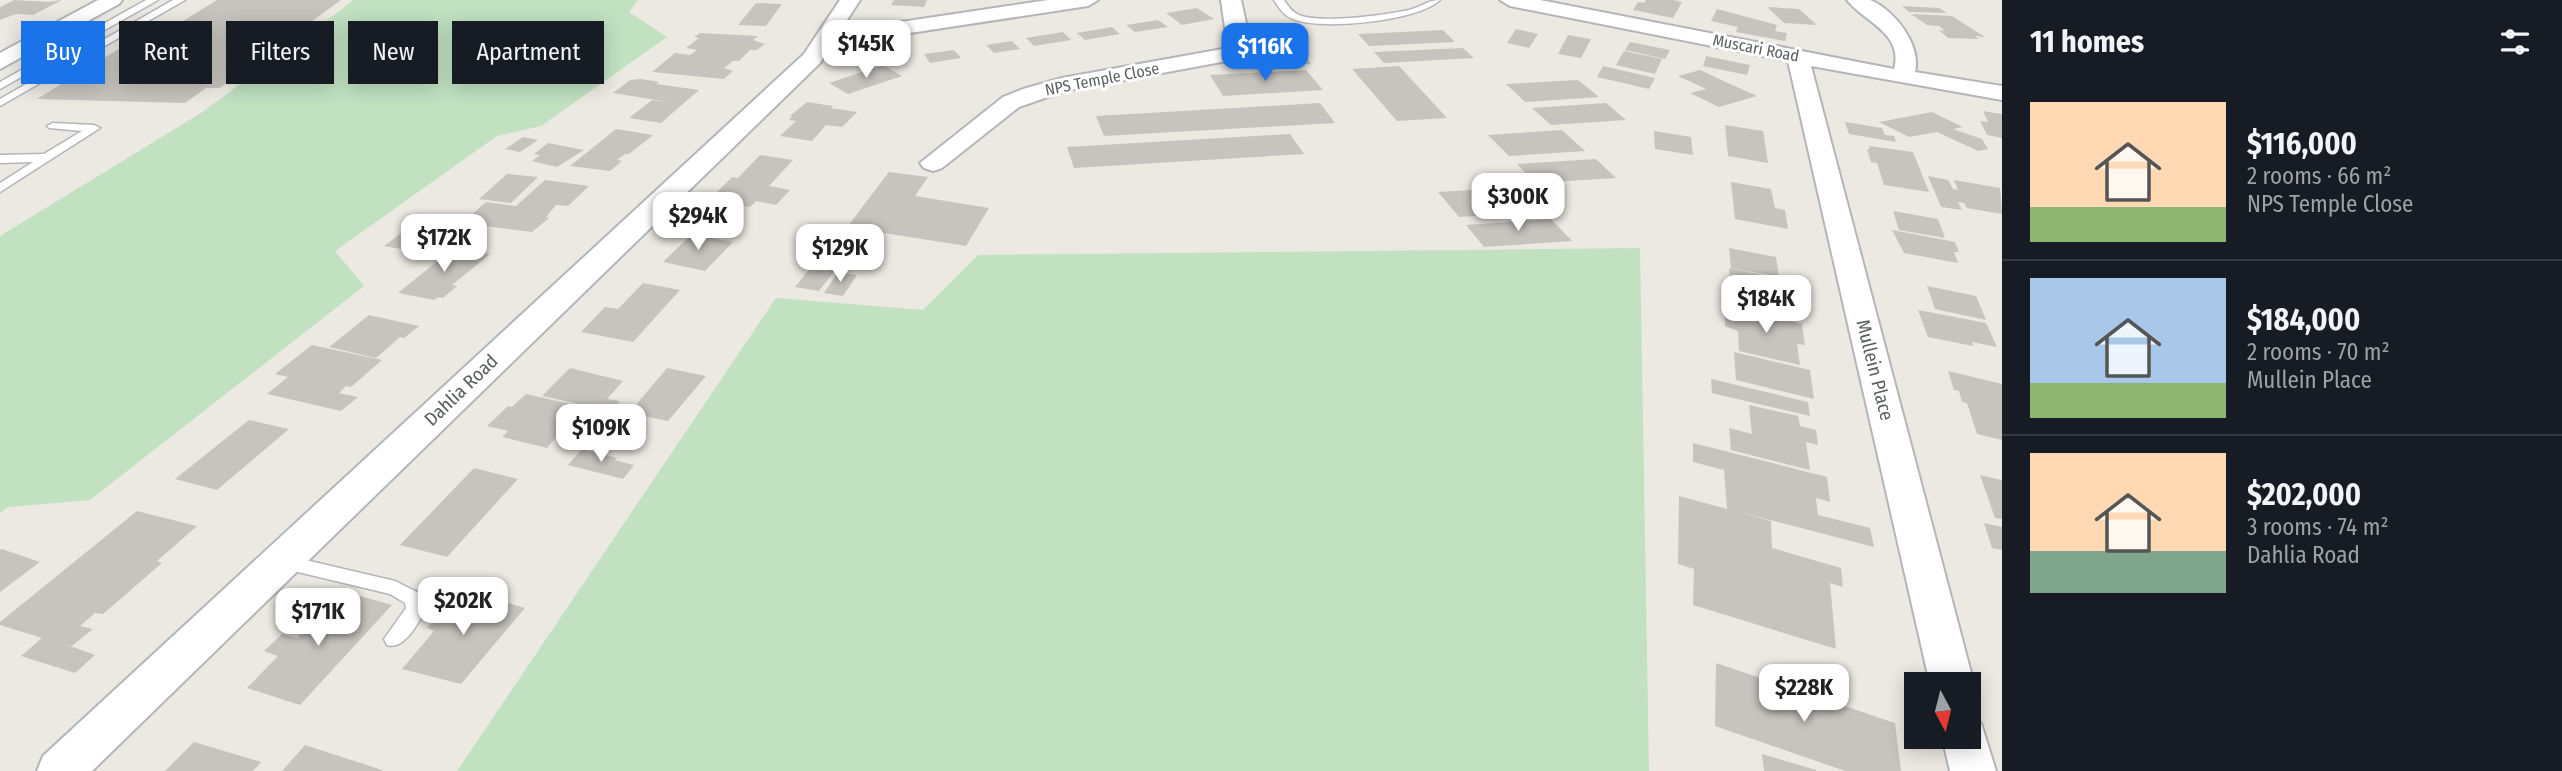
<!DOCTYPE html>
<meta charset="utf-8">
<style>
body{margin:0;font-family:"Fira Sans Condensed",sans-serif;background:#20242c;color:#f1f3f6;height:100vh;display:flex;flex-direction:column;font-size:26px;white-space:nowrap}
*{box-sizing:border-box;margin:0}
p{font-size:23px;color:#9ea1a6}
.icon{flex:none;width:38px;height:38px;fill:none;stroke:currentColor;stroke-width:2;stroke-linecap:round;stroke-linejoin:round}
.map{position:relative;flex:1;overflow:hidden}
.side{display:flex;flex-direction:column;background:#171b24;width:560px}
.side>*{flex:none}
.top-card{position:absolute;left:21px;top:21px;width:665px;height:63px;display:flex;gap:14px}
.needle{width:46px;rotate:173deg}
.tools{position:absolute;left:1904px;top:672px;display:grid;gap:14px}
.tools a{display:grid;place-items:center;width:77px;height:77px;border-radius:0px;background:#171b24;box-shadow:0 4px 18px #0003;font-size:35px}
.price{position:absolute;translate:-50% -60px;padding:0 16px;border-radius:14px;background:#fff;color:#222;font-size:23px;line-height:46px;filter:drop-shadow(0 2px 4px #0008)}
.price::after{content:'';position:absolute;left:50%;top:42px;width:21px;height:16px;margin-left:-10px;background:inherit;clip-path:polygon(0 0,100% 0,50% 100%)}
.price.active{background:#1a73e8;color:#fff}
ul{padding:0;list-style:none}
li{display:flex;align-items:center;gap:21px;height:175px;padding:0 28px}
li+li{border-top:2px solid #363941}
li span{display:grid;place-items:center;flex:none;width:196px;height:140px;border-radius:0px;color:#555}
li>.icon{margin-inline-start:auto}
span .icon{width:84px;height:84px;fill:#fffc;stroke-width:1}
li b{font-size:30px}
h2{display:flex;justify-content:space-between;align-items:center;height:84px;padding:0 28px;font-size:30px}
.tag{padding:0 24px;border-radius:0px;background:#171b24;box-shadow:0 4px 18px #0003;font-size:24px;line-height:63px}
.tag.active{background:#1a73e8;color:#fff}
main{display:flex;flex:1;min-height:0}
.map>svg:first-child{display:block}
.green{fill:#c1e1c1}
.building{fill:#c7c4bf}
.lines{fill:none;stroke-linecap:round;stroke-linejoin:round}
.service-casing{stroke:#b3b5b8;stroke-width:3}
.minor-casing{stroke:#b3b5b8;stroke-width:4}
.service{fill:#fff;fill-rule:evenodd}
.minor{fill:#fff;fill-rule:evenodd}
.labels{text-anchor:middle;dominant-baseline:central;stroke-width:6;stroke-linejoin:round;paint-order:stroke}
.far-street-label{font-size:16px;fill:#5a5e61;stroke:#fff}
.street-label{font-size:19px;fill:#5a5e61;stroke:#fff}
</style>
<main>
<div class="map">
<svg width="2002" height="771" viewBox="0 0 2002 771">
<rect width="100%" height="100%" fill="#ece9e2"/>
<!-- green -->
<path class="green" d="M354,0H638L629,12L667,37L541,126L497,136L335,251L364,286L90,500L8,507L0,513V236L201,113Z
M1640,248L1649,771H457L776,298L923,310L978,255Z"/>
<!-- building -->
<path class="building" d="M14,0L49,2L62,0L33,15L16,14L0,20V7Z
M217,0H341L220,88H206L185,103L37,99L135,39H154Z
M894,0H927L924,7L891,5Z
M1646,0H1673L1682,2L1673,18L1633,10L1638,2L1644,3Z
M756,3L782,4L766,26L738,25Z
M1902,6L1939,8L1947,13L1909,12Z
M1767,7L1799,9L1817,25L1784,23Z
M1197,8L1214,19L1182,25L1166,13Z
M1717,9L1777,25L1775,31L1787,33L1785,41L1736,32L1738,27L1711,21Z
M1911,14L1952,16L1985,37L1975,36L1979,39L1948,38L1939,30L1945,31L1939,26L1927,25Z
M1158,20L1168,27L1135,32L1126,25Z
M1112,27L1120,34L1085,40L1077,33Z
M1516,29L1538,34L1529,48L1507,43Z
M1443,30L1455,42L1369,46L1358,34Z
M1063,32L1071,40L1034,46L1026,38Z
M700,33L758,36L753,40L765,44L757,50H750L739,61H733L724,68L733,71L724,79L652,72L675,53L690,55L697,50L686,48L699,38L694,37Z
M1568,35L1591,39L1581,58L1558,54Z
M1012,41L1020,49L994,53L986,45Z
M1630,42L1670,50L1665,59L1625,50Z
M1298,47L1311,64L1280,65L1267,49Z
M1463,48L1474,58L1384,63L1374,52Z
M954,50L961,58L930,63L924,54Z
M1624,51L1662,59L1655,74L1616,65Z
M1706,56L1750,65L1747,75L1703,66Z
M883,65L902,76L848,94L829,83Z
M1399,66L1447,118L1397,121L1352,69Z
M1603,66L1655,78L1649,89L1597,77Z
M1306,70L1323,90L1223,96L1210,75Z
M1700,70L1728,83L1757,96L1719,107L1690,93L1706,89L1678,76Z
M641,79L659,82L656,84L699,90L661,123L629,118L652,100L675,103L613,93L630,80Z
M1578,80L1599,97L1525,102L1506,84Z
M807,102L833,106L831,108L857,112L842,127L826,125L812,141L780,136L796,121L789,120L792,116H790Z
M1320,103L1335,123L1104,136L1096,116Z
M1606,103L1626,120L1551,125L1532,108Z
M1983,111L2002,114V138L1987,135L1980,121L1988,122Z
M1932,112L1963,127L1953,129L1982,139L1988,149L1978,151L1937,132L1909,137L1879,122Z
M1845,122L1882,128L1885,135L1894,136L1896,142L1849,134Z
M1725,125L1763,131L1768,163L1728,156Z
M616,129L653,135L629,154H625L617,160L622,161L610,171L570,166Z
M1562,130L1585,151L1509,156L1488,135Z
M1654,131L1691,137L1693,155L1655,149Z
M1290,134L1304,154L1074,168L1067,147Z
M523,137L538,140L520,152L505,149Z
M548,143L584,150L557,167L532,161L540,155L534,154Z
M1869,146L1913,152L1929,192L1884,185L1877,163L1871,162L1867,149H1870Z
M760,155L793,160L769,186L790,190L776,205L756,201L750,207L717,202L724,193L717,192L732,177L738,178Z
M1596,159L1616,178L1535,183L1517,164Z
M889,172L928,177L915,196L989,208L966,246L884,233L863,262L825,256Z
M507,174L538,177L511,203L479,199Z
M1928,176L1948,180L1953,189L1958,190L1954,180L2000,188L2002,214L1967,208L1964,203L1958,202L1962,210L1941,207Z
M545,180L589,186L568,206L556,205L546,217L549,218L532,232L462,223L486,202L516,206Z
M1731,182L1771,189L1775,208L1785,210L1788,229L1735,219Z
M1521,187L1545,212L1459,217L1438,192Z
M1893,211L1938,219L1945,238L1899,230Z
M1551,219L1572,241L1484,247L1466,225Z
M413,224L443,229L413,251L384,246Z
M1892,230L1955,242L1959,252H1954L1958,263L1904,253Z
M692,234L733,242L705,271L663,262Z
M455,247L490,254L452,285L457,286L443,298L439,297L434,300L398,293Z
M1729,248L1776,257L1779,277L1731,268Z
M812,266L835,270L819,291L795,287Z
M1729,268L1792,281L1796,305L1730,291Z
M838,272L857,275L843,296L824,293Z
M643,283L680,290L633,342L581,332L605,307L618,309Z
M1927,286L1976,296L1986,320L1935,309Z
M1724,307L1802,324L1805,345L1797,344L1800,365L1739,351L1738,331L1725,326Z
M1918,310L1986,323L1997,347L1972,342L1973,346L1928,337Z
M369,315L419,326L404,338L400,337L376,358L329,347Z
M312,345L382,360L351,387L346,386L339,393L358,397L341,411L267,394L288,377L275,374Z
M1734,352L1810,370L1814,399L1736,380Z
M570,368L623,381L607,399L620,401L611,411L542,396Z
M667,368L706,376L668,421L629,413Z
M1948,371L2002,384V440L1977,434L1967,403L1962,402L1959,391L1954,390Z
M1711,379L1808,402L1810,416L1712,393Z
M526,394L584,407L612,414L591,438L567,433L565,436L559,434L547,448L502,437L508,431L487,426L508,406L512,407Z
M1749,405L1798,416L1800,426L1816,430L1818,445L1806,442L1810,470L1731,450L1729,428L1752,434Z
M249,420L289,429L217,490L175,479Z
M1693,443L1827,477L1830,502L1816,498L1818,515L1870,528L1874,547L1736,511L1771,521L1772,548L1841,568L1843,587L1830,583L1836,649L1693,605L1694,569L1678,564L1679,496L1727,509L1724,470L1693,462Z
M582,449L617,458L615,460L634,465L623,479L568,465Z
M474,468L518,479L447,557L400,545Z
M1980,475L2002,480V519L1995,518Z
M137,511L197,526L157,561L162,563L103,614L95,613L80,626L93,629L72,646L62,643L95,655L75,673L21,656L42,638L0,625V622Z
M1984,523L2002,527V550L1992,548Z
M2,549L40,562L0,592V550Z
M342,591L392,605L300,705L247,688L278,656L264,651L282,634L297,638Z
M468,591L525,608L461,684L402,669L434,631L427,628L450,603L458,605Z
M1716,663L1895,723L1901,771H1845L1715,726Z
M194,742L261,762L253,771H165Z
M305,745L382,770V771H282Z
M1762,754L1816,770V771H1764Z"/>
<g class="lines">
<defs>
<path id="service" d="M146,0H158L0,89V82Z
M173,0H185L0,106V99Z
M1274,0H1284C1288,6 1292,12 1299,15C1321,24 1386,15 1409,10C1421,7 1428,0 1440,0C1419,21 1320,31 1293,19C1284,16 1279,8 1274,0Z
M53,123L94,125L100,128L0,192V183L33,162L0,163V155L44,154L82,131L49,128L47,126Z
M284,555L395,581L421,594L426,609C418,623 404,651 387,645L384,639L406,608L405,603L390,594L277,567L275,562L277,557Z"/>
<path id="minor" d="M98,0H122L119,4L0,69V53Z
M840,0H860L840,31L1048,0H1098L1088,6L831,45L820,63L92,771H37L43,756L804,54Z
M1221,0H1241L1251,46L1243,58L1065,91L1019,107L942,168L933,171L924,168L920,163L1003,97L1023,89L1062,78L1228,48Z
M1500,0H1540L1894,69C1904,33 1864,22 1847,0C1854,0 1864,0 1870,0C1894,9 1922,46 1915,72L2002,86V100L1811,66L1974,684L1969,695V684H1930L1788,61L1510,6Z
M1969,718L1981,723L1996,771H1950L1942,737H1969Z"/>
</defs>
<!-- service casing -->
<use href="#service" class="service-casing"/>
<!-- minor casing -->
<use href="#minor" class="minor-casing"/>
<!-- service -->
<use href="#service" class="service"/>
<!-- minor -->
<use href="#minor" class="minor"/>
</g>
<g class="labels">
<!-- far-street labels -->
<g class="far-street-label">
<text transform="translate(1756 48) rotate(11)">Muscari Road</text>
<text transform="translate(1102 79) rotate(-11)">NPS Temple Close</text>
</g>
<!-- street labels -->
<g class="street-label">
<text transform="translate(1875 370) rotate(76)">Mullein Place</text>
<text transform="translate(461 390) rotate(-44)">Dahlia Road</text>
</g>
</g>
</svg>
<div class="tools">
<a><svg class="needle" viewBox="-14 -14 28 28"><path d="M0-13l5 13h-10z" fill="#e53935"/><path d="M0 13l5-13h-10z" fill="#9ea1a6"/></svg></a>
</div>
<b class="price" style="left:866px;top:80px">$145K</b>
<b class="price active" style="left:1265px;top:83px">$116K</b>
<b class="price" style="left:1518px;top:233px">$300K</b>
<b class="price" style="left:698px;top:252px">$294K</b>
<b class="price" style="left:444px;top:274px">$172K</b>
<b class="price" style="left:840px;top:284px">$129K</b>
<b class="price" style="left:1766px;top:335px">$184K</b>
<b class="price" style="left:601px;top:464px">$109K</b>
<b class="price" style="left:463px;top:637px">$202K</b>
<b class="price" style="left:318px;top:648px">$171K</b>
<b class="price" style="left:1804px;top:724px">$228K</b>
<div class="top-card">
<a class="tag active">Buy</a>
<a class="tag">Rent</a>
<a class="tag">Filters</a>
<a class="tag">New</a>
<a class="tag">Apartment</a>
</div>
</div>
<section class="side">
<h2>11 homes<svg class="icon" aria-label="filters" viewBox="0 0 24 24"><path d="M4 7h16M4 17h16"/><circle cx="9" cy="7" r="2"/><circle cx="15" cy="17" r="2"/></svg></h2>
<ul>
<li><span style="background:linear-gradient(#ffd9b3 75%,#8fb573 0)"><svg class="icon" aria-label="home" viewBox="0 0 24 24"><path d="M3 11l9-7 9 7M6 9v11h12V9"/></svg></span><div><b>$116,000</b><p>2 rooms · 66 m²</p><p>NPS Temple Close</p></div></li>
<li><span style="background:linear-gradient(#a9c7e8 75%,#8fb573 0)"><svg class="icon" aria-label="home" viewBox="0 0 24 24"><path d="M3 11l9-7 9 7M6 9v11h12V9"/></svg></span><div><b>$184,000</b><p>2 rooms · 70 m²</p><p>Mullein Place</p></div></li>
<li><span style="background:linear-gradient(#ffd9b3 70%,#7fa58c 0)"><svg class="icon" aria-label="home" viewBox="0 0 24 24"><path d="M3 11l9-7 9 7M6 9v11h12V9"/></svg></span><div><b>$202,000</b><p>3 rooms · 74 m²</p><p>Dahlia Road</p></div></li>
</ul>
</section>
</main>
